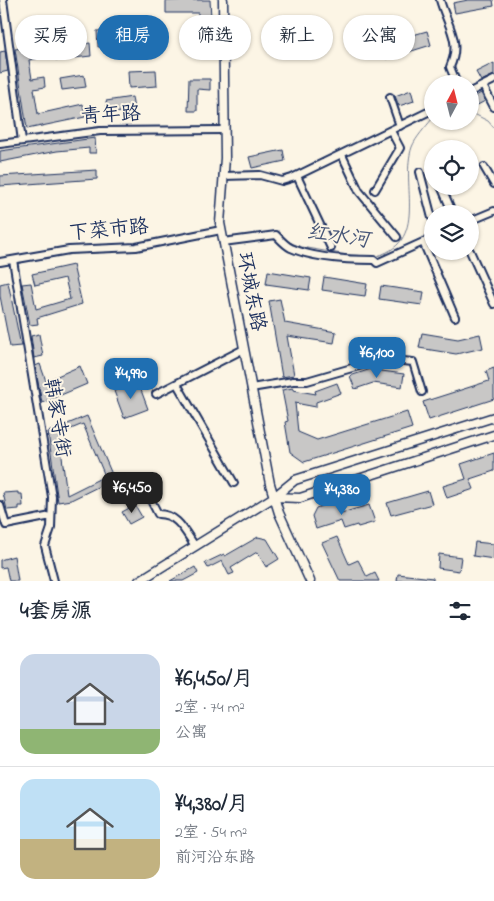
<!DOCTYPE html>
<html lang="zh">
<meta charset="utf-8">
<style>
body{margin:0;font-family:"Indie Flower","LXGW WenKai TC",sans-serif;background:#f6f6f7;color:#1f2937;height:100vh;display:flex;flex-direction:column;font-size:19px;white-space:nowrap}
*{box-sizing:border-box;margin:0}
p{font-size:16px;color:#747a83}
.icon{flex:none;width:28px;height:28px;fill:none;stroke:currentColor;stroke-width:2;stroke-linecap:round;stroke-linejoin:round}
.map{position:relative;height:581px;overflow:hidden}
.details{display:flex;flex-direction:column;background:#fff;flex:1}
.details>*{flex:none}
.banner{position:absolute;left:15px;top:15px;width:465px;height:45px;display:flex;gap:10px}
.needle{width:32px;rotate:7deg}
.buttons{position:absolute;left:424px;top:75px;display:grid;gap:10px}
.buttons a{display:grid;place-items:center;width:55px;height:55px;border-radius:50%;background:#fff;box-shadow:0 1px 4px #0004;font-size:25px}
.price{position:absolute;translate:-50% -42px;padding:0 11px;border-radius:10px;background:#1f6fb2;color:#fff;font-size:16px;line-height:32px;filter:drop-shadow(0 1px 2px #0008)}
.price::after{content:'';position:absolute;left:50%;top:30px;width:15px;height:11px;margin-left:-8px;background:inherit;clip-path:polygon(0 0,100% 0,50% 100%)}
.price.on{background:#222;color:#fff}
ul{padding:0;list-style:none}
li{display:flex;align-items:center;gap:15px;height:125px;padding:0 20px}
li+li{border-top:1px solid #e0e1e3}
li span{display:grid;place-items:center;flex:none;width:140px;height:100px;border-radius:15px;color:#555}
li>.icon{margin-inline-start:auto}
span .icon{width:60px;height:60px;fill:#fffc;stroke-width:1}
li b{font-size:21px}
h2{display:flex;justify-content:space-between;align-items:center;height:60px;padding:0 20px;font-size:21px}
.tag{padding:0 18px;border-radius:22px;background:#fff;box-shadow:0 1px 4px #0004;font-size:18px;line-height:45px}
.tag.on{background:#1f6fb2;color:#fff}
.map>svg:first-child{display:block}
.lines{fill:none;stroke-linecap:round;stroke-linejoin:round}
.stream{stroke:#767f94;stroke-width:1}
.building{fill:#c8c7c6;stroke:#1b2f5e;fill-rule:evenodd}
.minor-casing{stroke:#1b2f5e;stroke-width:10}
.major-casing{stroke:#1b2f5e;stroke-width:11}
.minor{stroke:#fcf5e5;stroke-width:6}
.major{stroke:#fcf5e5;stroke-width:8}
.labels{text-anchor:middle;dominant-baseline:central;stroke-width:4;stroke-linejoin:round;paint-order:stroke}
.street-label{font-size:20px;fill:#1b2f5e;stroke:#fcf5e5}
.water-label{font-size:21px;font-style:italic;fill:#485779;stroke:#fcf5e5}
</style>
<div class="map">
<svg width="494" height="581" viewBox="0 0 494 581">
<rect width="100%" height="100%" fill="#fcf5e5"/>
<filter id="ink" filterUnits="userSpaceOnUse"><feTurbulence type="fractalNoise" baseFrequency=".02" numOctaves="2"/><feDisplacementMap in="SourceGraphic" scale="10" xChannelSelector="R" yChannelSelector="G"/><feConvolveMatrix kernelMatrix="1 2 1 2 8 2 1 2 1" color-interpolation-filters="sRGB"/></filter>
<g filter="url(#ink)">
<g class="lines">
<!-- stream -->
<path class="stream" d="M470,112L488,121L494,128
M287,241L301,247L354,256
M373,257C431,244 399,184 412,147C416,137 425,128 432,119"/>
</g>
<!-- building -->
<path class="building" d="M198,0H210L213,52H194V30H199L198,13H166V1Z
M468,0H493L494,6L455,13L453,3Z
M149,27L150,43L98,47L97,31Z
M427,31L431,45L386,59L381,44Z
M90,43L91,56L56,60L54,48Z
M45,45L47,57L29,60L32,79L44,77L45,87L34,89L38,114L83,104L85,117L27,129L15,49Z
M5,51L8,71L0,73V52Z
M494,63V75L481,81L476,72Z
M156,70L157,86L129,88L128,71Z
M84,75L86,87L62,90L60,79Z
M189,79H210V90L197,89V111H188Z
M411,90L414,101L399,106L395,96Z
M481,93L485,101L470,109V99Z
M132,97L134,110L108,114L106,101Z
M95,138L96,153H89V148L57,151L0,162V151Z
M283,150L285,161L252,168L249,157Z
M97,170V179L0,186V176Z
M73,265L82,304L37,318L38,324L30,325L22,284L31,283L36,309L70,299L65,278L35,285L32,274Z
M268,271L311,278L309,290L266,284Z
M324,277L367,284L365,296L322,290Z
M8,282L21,346L10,347L0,296V284Z
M381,286L424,292L422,305L379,299Z
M280,299L285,323L336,332L334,343L287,336L294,375L282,377L269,301Z
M422,333L458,339L480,334L483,348L456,354L419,348Z
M39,334L43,356L34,358L31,336Z
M40,364L46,381L80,366L87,384L42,403L35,366Z
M374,368V370L404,374L402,387L373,383L355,389L350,376Z
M494,368V399L429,420L423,402L489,381L486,371Z
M138,382L148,409L124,418L114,391Z
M337,383L341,393L316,402V407L295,403L298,432L317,440L407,412L412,428L304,462L290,452L285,422L288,421L282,390L293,388V390L316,394L315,391Z
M87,416L114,479L71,500L58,502L48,432ZM83,424L105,476L67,495L59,434Z
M494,453V471L470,479L474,489L447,498L443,486L466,479L461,464Z
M428,491L432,504L391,515L387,503Z
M18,492V494H22L23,506H19V509L7,510L3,493Z
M332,502L339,506L341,513L369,505L375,522L358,527L357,525L344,529L341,521L316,529L312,516L316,508Z
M135,505L142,517L129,524L122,512Z
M258,537L267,539L279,559L266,567L257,552L231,568L234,573L229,575L222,561L208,568L205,563L224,554L225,556Z
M337,537L349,564L358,560L367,577L375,573L379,581H340L322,543Z
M475,542L494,544V559L473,556Z
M439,554L461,557L459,571L438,568Z
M14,556L18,581H9L6,567L0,568V560Z
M195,567L198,573L183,581H170Z
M398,574L433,578V581H397Z"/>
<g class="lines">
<defs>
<path id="minor" d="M3,0L22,141
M440,0C447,25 462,41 450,67L457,84
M483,86L494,107
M470,92L494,80
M390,97L400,126
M0,144L100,131L224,130
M342,155L359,191L397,237
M484,167L494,184
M420,172L432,218
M223,176L260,175L282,181L292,178L432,110
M297,176L331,248
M441,186L453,214
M375,190L400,148L391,131
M470,221L494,211
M223,242L276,235C280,239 285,245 291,248C313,258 350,260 374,260L377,263L432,238
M423,242L455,317
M470,251L494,304
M13,260L52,497L51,528L45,546L54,581
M0,262L69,250L136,247L221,230
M177,384L234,483
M251,388L293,381H307L383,359L413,362L422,392
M156,394L244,349
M142,483L158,514C178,514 185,532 195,546
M0,505L6,525L51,516"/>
<path id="major" d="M223,0L225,158L220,223L270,484L279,513L310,581
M274,497L300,498L494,435
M139,581L274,497L295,480L494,417"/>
</defs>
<!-- minor casing -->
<use href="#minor" class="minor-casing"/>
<!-- major casing -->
<use href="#major" class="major-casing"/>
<!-- minor -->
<use href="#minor" class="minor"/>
<!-- major -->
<use href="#major" class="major"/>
</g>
</g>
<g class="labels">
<!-- street labels -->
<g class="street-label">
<text transform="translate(111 116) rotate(-3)">青年路</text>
<text transform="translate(109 231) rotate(-5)">下菜市路</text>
<text transform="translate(250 292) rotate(79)">环城东路</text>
<text transform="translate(56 418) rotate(81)">韩家寺街</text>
</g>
<!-- water labels -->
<g class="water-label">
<text transform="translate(338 237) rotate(8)">红水河</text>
</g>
</g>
</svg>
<div class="buttons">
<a><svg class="needle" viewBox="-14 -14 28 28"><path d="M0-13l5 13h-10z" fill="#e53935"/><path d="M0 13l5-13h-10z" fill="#747a83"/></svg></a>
<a><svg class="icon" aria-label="locate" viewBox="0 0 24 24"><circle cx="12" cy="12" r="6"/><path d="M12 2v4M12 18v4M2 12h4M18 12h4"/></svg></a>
<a><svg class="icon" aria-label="layers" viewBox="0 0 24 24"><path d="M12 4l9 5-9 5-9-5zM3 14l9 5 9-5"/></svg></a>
</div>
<b class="price" style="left:377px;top:379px">¥6,100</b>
<b class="price" style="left:131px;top:400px">¥4,990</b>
<b class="price on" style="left:132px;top:514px">¥6,450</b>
<b class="price" style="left:342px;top:516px">¥4,380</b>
<div class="banner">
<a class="tag">买房</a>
<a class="tag on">租房</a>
<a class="tag">筛选</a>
<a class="tag">新上</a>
<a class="tag">公寓</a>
</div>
</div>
<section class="details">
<h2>4套房源<svg class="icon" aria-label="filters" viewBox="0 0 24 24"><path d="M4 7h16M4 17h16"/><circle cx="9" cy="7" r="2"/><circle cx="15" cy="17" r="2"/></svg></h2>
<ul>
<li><span style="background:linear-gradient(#c9d6e8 75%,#8fb573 0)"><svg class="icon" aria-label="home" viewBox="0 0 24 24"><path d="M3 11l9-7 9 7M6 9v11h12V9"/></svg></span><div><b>¥6,450/月</b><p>2室 · 74 m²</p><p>公寓</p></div></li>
<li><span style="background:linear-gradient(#bfe0f5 60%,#c2b280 0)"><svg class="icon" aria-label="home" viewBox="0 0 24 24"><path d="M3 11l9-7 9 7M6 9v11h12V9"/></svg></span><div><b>¥4,380/月</b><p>2室 · 54 m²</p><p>前河沿东路</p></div></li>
</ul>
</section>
